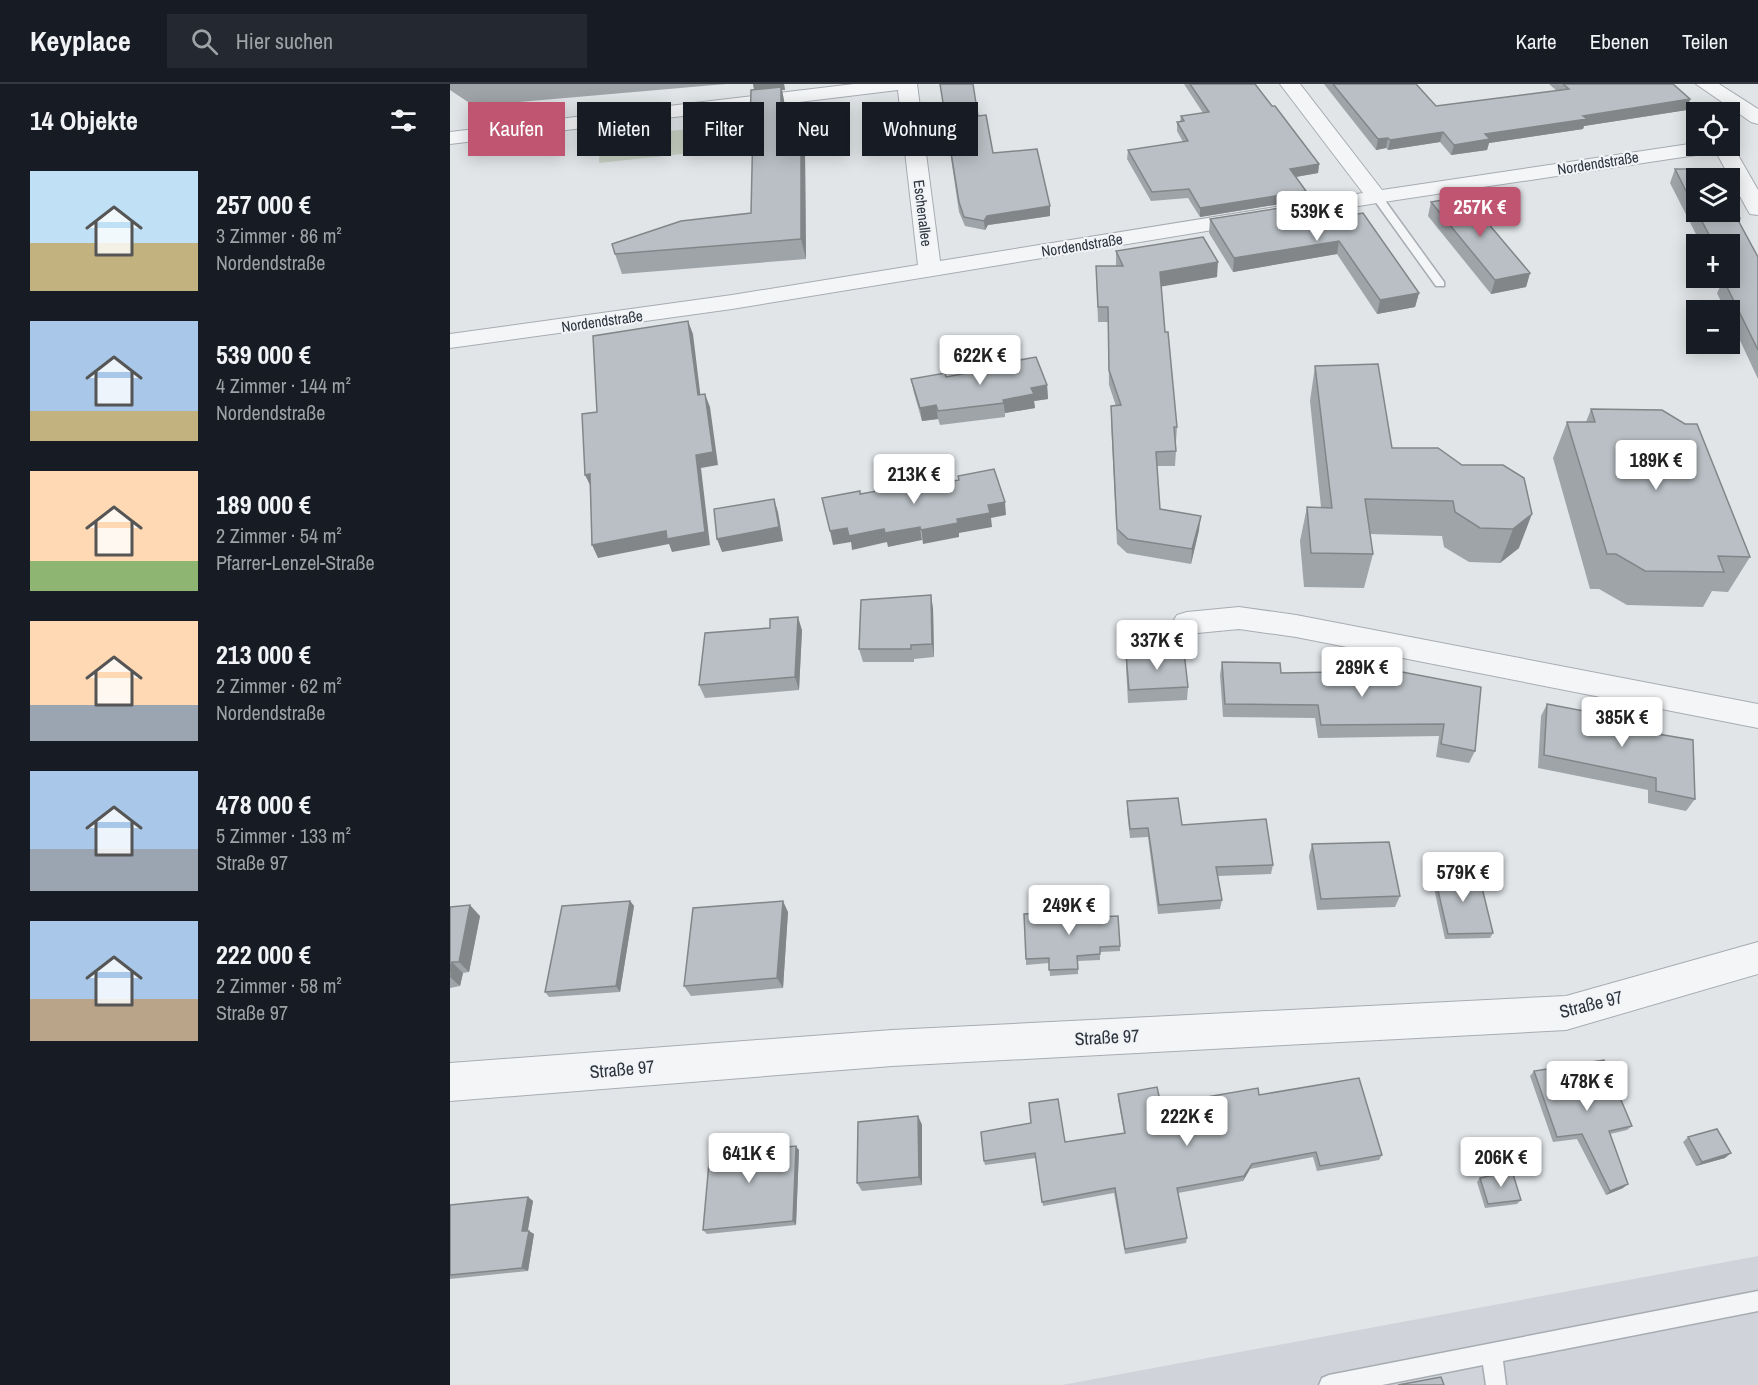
<!DOCTYPE html>
<html lang="de">
<meta charset="utf-8">
<style>
body{margin:0;font-family:"Archivo Narrow",sans-serif;background:#242831;color:#f1f3f6;height:100vh;display:flex;flex-direction:column;font-size:22px;white-space:nowrap}
*{box-sizing:border-box;margin:0}
p{font-size:20px;color:#9ea1a6}
.icon{flex:none;width:33px;height:33px;fill:none;stroke:currentColor;stroke-width:2;stroke-linecap:round;stroke-linejoin:round}
.map{position:relative;flex:1;overflow:hidden}
.panel{display:flex;flex-direction:column;background:#171b24;width:450px}
.panel>*{flex:none}
.top-card{position:absolute;left:18px;top:18px;width:570px;height:54px;display:flex;gap:12px}
.fabs{position:absolute;left:1236px;top:18px;display:grid;gap:12px}
.fabs a{display:grid;place-items:center;width:54px;height:54px;border-radius:0px;background:#171b24;box-shadow:0 3px 15px #0003;font-size:30px}
.price{position:absolute;translate:-50% -51px;padding:0 14px;border-radius:6px;background:#fff;color:#222;font-size:20px;line-height:39px;filter:drop-shadow(0 2px 3px #0008)}
.price::after{content:'';position:absolute;left:50%;top:36px;width:18px;height:14px;margin-left:-9px;background:inherit;clip-path:polygon(0 0,100% 0,50% 100%)}
.price.on{background:#bf5570;color:#fff}
ul{padding:0;list-style:none}
li{display:flex;align-items:center;gap:18px;height:150px;padding:0 30px}
li span{display:grid;place-items:center;flex:none;width:168px;height:120px;border-radius:0px;color:#555}
li>.icon{margin-inline-start:auto}
span .icon{width:72px;height:72px;fill:#fffc;stroke-width:1}
li b{font-size:26px}
h2{display:flex;justify-content:space-between;align-items:center;height:72px;padding:0 30px;font-size:26px}
.tag{padding:0 21px;border-radius:0px;background:#171b24;box-shadow:0 3px 15px #0003;font-size:21px;line-height:54px}
.tag.on{background:#bf5570;color:#fff}
header{display:flex;align-items:center;gap:36px;box-sizing:border-box;height:84px;padding:0 30px;background:#171b24;border-bottom:2px solid #363941}
header strong{font-size:28px}
nav{display:flex;gap:33px;margin-inline-start:auto;font-size:21px}
.search{width:420px;height:54px;background:#242831;display:flex;align-items:center;gap:15px;box-sizing:border-box;padding:0 21px;border-radius:0px;color:#9ea1a6;font-size:22px}
main{display:flex;flex:1;min-height:0}
.map>svg:first-child{display:block}
.built{fill:#d0d4da}
.green{fill:#c8d1c3}
.lines{fill:none;stroke-linecap:round;stroke-linejoin:round}
.service-casing{stroke:#a7acb2;stroke-width:3}
.minor-casing{stroke:#a7acb2;stroke-width:2}
.service{fill:#f4f5f7;fill-rule:evenodd}
.minor{fill:#f4f5f7;fill-rule:evenodd}
.wall{fill:#9fa4a9}
.shaded-wall{fill:#828689}
.building{fill:#b9bfc4;stroke:#828689;stroke-width:1.5}
.labels{text-anchor:middle;dominant-baseline:central;stroke-width:4.5;stroke-linejoin:round;paint-order:stroke}
.far-street-label{font-size:15px;fill:#2c343e;stroke:#f1f3f6}
.street-label{font-size:18px;fill:#2c343e;stroke:#f1f3f6}
</style>
<header>
<strong>Keyplace</strong>
<div class="search"><svg class="icon" aria-label="search" viewBox="0 0 24 24"><circle cx="10" cy="10" r="6"/><path d="M15 15l6 6"/></svg>Hier suchen</div>
<nav><a>Karte</a><a>Ebenen</a><a>Teilen</a></nav>
</header>
<main>
<section class="panel">
<h2>14 Objekte<svg class="icon" aria-label="filters" viewBox="0 0 24 24"><path d="M4 7h16M4 17h16"/><circle cx="9" cy="7" r="2"/><circle cx="15" cy="17" r="2"/></svg></h2>
<ul>
<li><span style="background:linear-gradient(#bfe0f5 60%,#c2b280 0)"><svg class="icon" aria-label="home" viewBox="0 0 24 24"><path d="M3 11l9-7 9 7M6 9v11h12V9"/></svg></span><div><b>257 000 €</b><p>3 Zimmer · 86 m²</p><p>Nordendstraße</p></div></li>
<li><span style="background:linear-gradient(#a9c7e8 75%,#c2b280 0)"><svg class="icon" aria-label="home" viewBox="0 0 24 24"><path d="M3 11l9-7 9 7M6 9v11h12V9"/></svg></span><div><b>539 000 €</b><p>4 Zimmer · 144 m²</p><p>Nordendstraße</p></div></li>
<li><span style="background:linear-gradient(#ffd9b3 75%,#8fb573 0)"><svg class="icon" aria-label="home" viewBox="0 0 24 24"><path d="M3 11l9-7 9 7M6 9v11h12V9"/></svg></span><div><b>189 000 €</b><p>2 Zimmer · 54 m²</p><p>Pfarrer-Lenzel-Straße</p></div></li>
<li><span style="background:linear-gradient(#ffd9b3 70%,#9aa5b1 0)"><svg class="icon" aria-label="home" viewBox="0 0 24 24"><path d="M3 11l9-7 9 7M6 9v11h12V9"/></svg></span><div><b>213 000 €</b><p>2 Zimmer · 62 m²</p><p>Nordendstraße</p></div></li>
<li><span style="background:linear-gradient(#a9c7e8 65%,#9aa5b1 0)"><svg class="icon" aria-label="home" viewBox="0 0 24 24"><path d="M3 11l9-7 9 7M6 9v11h12V9"/></svg></span><div><b>478 000 €</b><p>5 Zimmer · 133 m²</p><p>Straße 97</p></div></li>
<li><span style="background:linear-gradient(#a9c7e8 65%,#b9a48a 0)"><svg class="icon" aria-label="home" viewBox="0 0 24 24"><path d="M3 11l9-7 9 7M6 9v11h12V9"/></svg></span><div><b>222 000 €</b><p>2 Zimmer · 58 m²</p><p>Straße 97</p></div></li>
</ul>
</section>
<div class="map">
<svg width="1308" height="1301" viewBox="0 0 1308 1301">
<rect width="100%" height="100%" fill="#e1e5e8"/>
<!-- built -->
<path class="built" d="M1308,1172V1301H612Z"/>
<!-- green -->
<path class="green" d="M268,42L269,66L149,79L150,54Z"/>
<g class="lines">
<defs>
<path id="service" d="M927,110L931,111L994,198V202H986L922,113Z
M1308,1207V1227L1053,1277L1056,1301H1036L1033,1281L932,1301H869L872,1294L879,1291Z"/>
<path id="minor" d="M404,0H467L490,177L913,109L830,0H850L932,106L1246,59V62H1280V57L1308,106V131L1300,130L1297,125L1266,68L927,119L282,225L0,264V250L282,211L468,181L448,6L0,60V48Z
M1246,0H1269L1308,25V40L1301,38Z
M789,523L846,531L1308,620V644L846,553L789,545L737,550L727,547L722,539L727,531L737,528Z
M1308,858V890L1116,946L442,982L0,1017V979L442,946L1116,912Z"/>
</defs>
<!-- service casing -->
<use href="#service" class="service-casing"/>
<!-- minor casing -->
<use href="#minor" class="minor-casing"/>
<!-- service -->
<use href="#service" class="service"/>
<!-- minor -->
<use href="#minor" class="minor"/>
</g>
<!-- wall -->
<path class="wall" d="M0,0H276L24,22L0,6Z
M303,0H334L335,6H332L335,22V50L355,68L356,175L172,190L165,170L301,129L303,52L300,41L304,6Z
M490,0L528,32L543,69L600,132L538,141L535,146L515,142L509,128Z
M734,0H805L822,22L869,80L868,89L846,93L855,116L750,133L738,114L701,117L677,75L678,66L733,58L727,47V38H730L731,32L753,29Z
M874,0H966L986,22L1107,7L1099,0H1223L1240,15L1237,26L1134,42L1133,45L1039,59L1037,66L1001,71L990,58L938,66L936,64L926,66Z
M1225,85L1289,138L1308,173V295L1280,235V226H1275L1267,209L1271,201L1267,194H1280V160H1251L1220,99Z
M981,118L1080,189L1076,203L1041,210L978,132Z
M760,135H879L969,209L965,223L927,230L887,170L783,188L759,149Z
M666,167L767,193L711,202L715,248L727,343L726,358H725L726,367L725,382H707L710,425L749,446L741,480L677,469L667,460L661,337V322H666L659,301L658,238H648L646,182H666Z
M553,279L597,301L598,315L584,317L585,324L555,329V333L490,341L488,335L472,337L464,309L461,295L496,293L554,282Z
M865,282L942,364L1012,381H1053L1069,464L1050,479L1019,478L994,463L992,452L920,450L923,470L914,504L854,503L850,457L857,423H871L860,317Z
M1141,325L1300,473L1278,508L1262,507L1253,523L1177,521L1149,505H1140L1103,374L1117,338H1136Z
M483,524L484,573L464,575V578H413L409,565Z
M352,546L349,606L255,614L249,601Z
M676,570L738,603L737,616L678,619L676,583Z
M772,578L831,589L947,587L1025,667L1019,679L986,673L989,652L868,654L865,634L773,633L770,591Z
M1097,620L1208,650L1245,715L1236,727L1198,719V706L1088,684L1091,632Z
M677,717L823,781L821,790L768,792L772,816L770,825L708,830L698,753L680,754L677,727Z
M862,760L950,812L945,823L867,826L859,772Z
M984,789L1043,849L1040,854L995,855L982,795Z
M180,817L184,822L170,908L99,913L95,908Z
M0,823L30,832L19,888L13,889L10,902L0,904Z
M338,828L333,904L241,912L234,902Z
M647,833L670,862V867L650,868V876L628,877V890L600,892L599,879L576,881V875Z
M1084,987L1182,1042L1177,1046L1160,1050L1173,1104L1156,1111L1127,1055L1103,1058L1080,992Z
M668,1010L711,1021L809,1011L932,1071L929,1076L867,1087L863,1073L800,1085L793,1097L728,1109L737,1154L736,1159L675,1170L664,1109L593,1122L586,1074L535,1081L534,1077L615,1058L674,1049L668,1015Z
M468,1032L472,1041V1101L412,1107L407,1099Z
M304,1052L307,1056V1065L349,1066L346,1141L257,1150L253,1146Z
M1238,1053L1275,1074L1246,1082L1233,1058Z
M1030,1094L1071,1116L1067,1120L1035,1124L1027,1098Z
M78,1113L83,1117L78,1147L84,1150L78,1187L0,1195V1121Z"/>
<!-- shaded-wall -->
<path class="shaded-wall" d="M303,0H334L335,6H332L335,22V69L305,9Z
M1240,15L1237,26L1134,42L1133,45L1039,59L1037,66L1001,71L1004,61L1035,50L1133,32Z
M351,48L355,68L356,175L351,155Z
M993,48L990,58L938,66L940,56Z
M938,54L936,64L926,66L928,55Z
M869,80L868,89L839,94L840,85Z
M856,107L855,116L750,133V124Z
M600,122V132L538,141L535,146L534,137L537,132Z
M889,157L887,170L783,188L784,174Z
M768,178L767,193L709,203L710,188Z
M1080,189L1076,203L1041,210L1045,196Z
M969,209L965,223L927,230L930,216Z
M238,237L243,250L252,324L248,311Z
M597,301L598,315L584,317L585,324L555,329L553,316L581,304Z
M255,310L260,323L268,381L251,384L260,461L222,468L219,460L148,474L142,461Z
M486,321L488,335L472,337L470,324Z
M140,390L141,403L135,391Z
M324,415L328,428L333,457L272,468L267,455Z
M555,418L556,431L541,434L542,443L509,449V453L473,460L471,446L507,435L538,421Z
M1082,430L1069,464L1050,479L1063,445Z
M751,432L749,446L741,480L742,465Z
M470,443L472,456L438,463L435,449Z
M397,444L434,445L437,458L402,466L401,458L383,461L380,447Z
M481,511L483,524L484,573L482,560Z
M348,533L352,546L349,606L345,593Z
M180,817L184,822L170,908L166,902Z
M333,817L338,828L333,904L327,894Z
M20,821L30,832L19,888L9,878Z
M2,878L13,889L10,902L0,893Z
M468,1032L472,1041V1101L469,1093Z
M304,1052L307,1056L306,1070L303,1066Z
M346,1062L349,1066L346,1141L343,1137Z
M1281,1069L1275,1074L1246,1082L1252,1078Z
M802,1080L800,1085L793,1097L794,1092Z
M1178,1100L1173,1104L1156,1111L1160,1107Z
M78,1113L83,1117L77,1150L72,1147Z
M79,1147L84,1150L78,1187L72,1184Z"/>
<!-- building -->
<path class="building" d="M490,0H523L528,32L536,31L543,69L587,65L600,122L537,132L534,137L514,133L509,118Z
M740,0H805L822,22H825L869,80L840,85L856,107L750,124L739,105L702,108L678,66L738,57L727,38L734,37L731,32L759,28Z
M883,0H966L986,22L1119,5L1113,0H1223L1240,15L1133,32L1137,35L1035,50L1040,55L1004,61L993,48L940,56L938,54L928,55Z
M331,3V50L351,48V155L165,170L162,160L231,137L301,129L303,41H300L301,6Z
M1225,85H1260L1265,94H1246V127Z
M1015,112L1080,189L1045,196L981,118Z
M867,118L879,135L913,129L969,209L930,216L889,157L784,174L760,135Z
M1280,120L1284,129L1290,134L1289,138L1308,173V266L1273,195H1281L1280,192V160H1264L1247,128H1280Z
M753,153L768,178L710,188L715,248H718L727,343H724L726,367L706,368L710,425L751,432L742,465L678,455L667,445L661,322L671,321L659,286L658,223H648L646,182H673L666,167Z
M238,237L248,311L255,310L263,368L246,371L255,448L217,455L216,447L142,461L140,390L135,391L132,330L147,328L143,252Z
M586,273L597,301L581,304L584,310L553,316L554,319L488,327L486,321L470,324L461,295L495,289L496,293L555,282L553,279Z
M928,280L942,364H988L1012,381H1053L1074,394L1082,430L1063,445L1030,444L1005,428L1003,417L915,415L923,470L861,469L857,423L882,424L865,282Z
M1141,325L1212,326L1235,340H1247L1300,473L1268,472L1274,488L1195,487L1166,470H1157L1117,338H1145Z
M544,385L555,418L538,421L540,429L507,435L508,439L471,446L470,443L435,449L434,445L399,452L397,444L380,447L372,414L410,407V410L444,404L445,408L509,396L508,392Z
M324,415L329,443L267,455L264,425Z
M481,511L482,560L461,561V565H409L411,516Z
M348,533L345,593L249,601L255,549L320,544V535Z
M734,568L738,603L679,606L676,570Z
M772,578L830,579L831,589L947,587L1031,603L1025,667L991,660L994,640L871,641L868,621L775,620Z
M1097,620L1208,641V650L1243,656L1245,715L1206,707V694L1094,671Z
M728,714L732,741L816,735L823,781L766,783L772,816L709,821L698,744L680,745L677,717Z
M939,758L950,812L871,815L862,760Z
M1028,787L1043,849L998,850L984,789Z
M180,817L166,902L95,908L112,822Z
M333,817L327,894L234,902L243,824Z
M20,821L9,878H2L0,888V823Z
M647,825V833L668,832L670,862L650,863V870L627,872L628,885L599,886V874L576,875L574,830Z
M1154,976L1182,1042L1159,1047L1178,1100L1160,1107L1132,1050L1107,1053L1084,987Z
M909,994L932,1071L870,1082L866,1068L802,1080L794,1092L727,1104L737,1154L675,1165L665,1104L592,1118L585,1069L534,1077L531,1048L581,1039L579,1019L608,1015L615,1058L675,1049L668,1010L707,1003L711,1021L808,1004L809,1011Z
M468,1032L469,1093L407,1099L408,1038Z
M1267,1045L1281,1069L1252,1078L1238,1053Z
M304,1052L303,1066L346,1062L343,1137L253,1146L261,1056Z
M1062,1087L1071,1116L1038,1120L1030,1094Z
M78,1113L72,1147H79L72,1184L0,1191V1121Z
M991,1293L994,1301H948Z"/>
<g class="labels">
<!-- far-street labels -->
<g class="far-street-label">
<text transform="translate(1148 79) rotate(-9)">Nordendstraße</text>
<text transform="translate(473 129) rotate(83)">Eschenallee</text>
<text transform="translate(632 161) rotate(-9)">Nordendstraße</text>
<text transform="translate(152 237) rotate(-8)">Nordendstraße</text>
</g>
<!-- street labels -->
<g class="street-label">
<text transform="translate(1141 920) rotate(-14)">Straße 97</text>
<text transform="translate(657 953) rotate(-3)">Straße 97</text>
<text transform="translate(172 985) rotate(-5)">Straße 97</text>
</g>
</g>
</svg>
<div class="fabs">
<a><svg class="icon" aria-label="locate" viewBox="0 0 24 24"><circle cx="12" cy="12" r="6"/><path d="M12 2v4M12 18v4M2 12h4M18 12h4"/></svg></a>
<a><svg class="icon" aria-label="layers" viewBox="0 0 24 24"><path d="M12 4l9 5-9 5-9-5zM3 14l9 5 9-5"/></svg></a>
<a>+</a>
<a>−</a>
</div>
<b class="price on" style="left:1030px;top:154px">257K €</b>
<b class="price" style="left:867px;top:158px">539K €</b>
<b class="price" style="left:530px;top:302px">622K €</b>
<b class="price" style="left:1206px;top:407px">189K €</b>
<b class="price" style="left:464px;top:421px">213K €</b>
<b class="price" style="left:707px;top:587px">337K €</b>
<b class="price" style="left:912px;top:614px">289K €</b>
<b class="price" style="left:1172px;top:664px">385K €</b>
<b class="price" style="left:1013px;top:819px">579K €</b>
<b class="price" style="left:619px;top:852px">249K €</b>
<b class="price" style="left:1137px;top:1028px">478K €</b>
<b class="price" style="left:737px;top:1063px">222K €</b>
<b class="price" style="left:299px;top:1100px">641K €</b>
<b class="price" style="left:1051px;top:1104px">206K €</b>
<div class="top-card">
<a class="tag on">Kaufen</a>
<a class="tag">Mieten</a>
<a class="tag">Filter</a>
<a class="tag">Neu</a>
<a class="tag">Wohnung</a>
</div>
</div>
</main>
